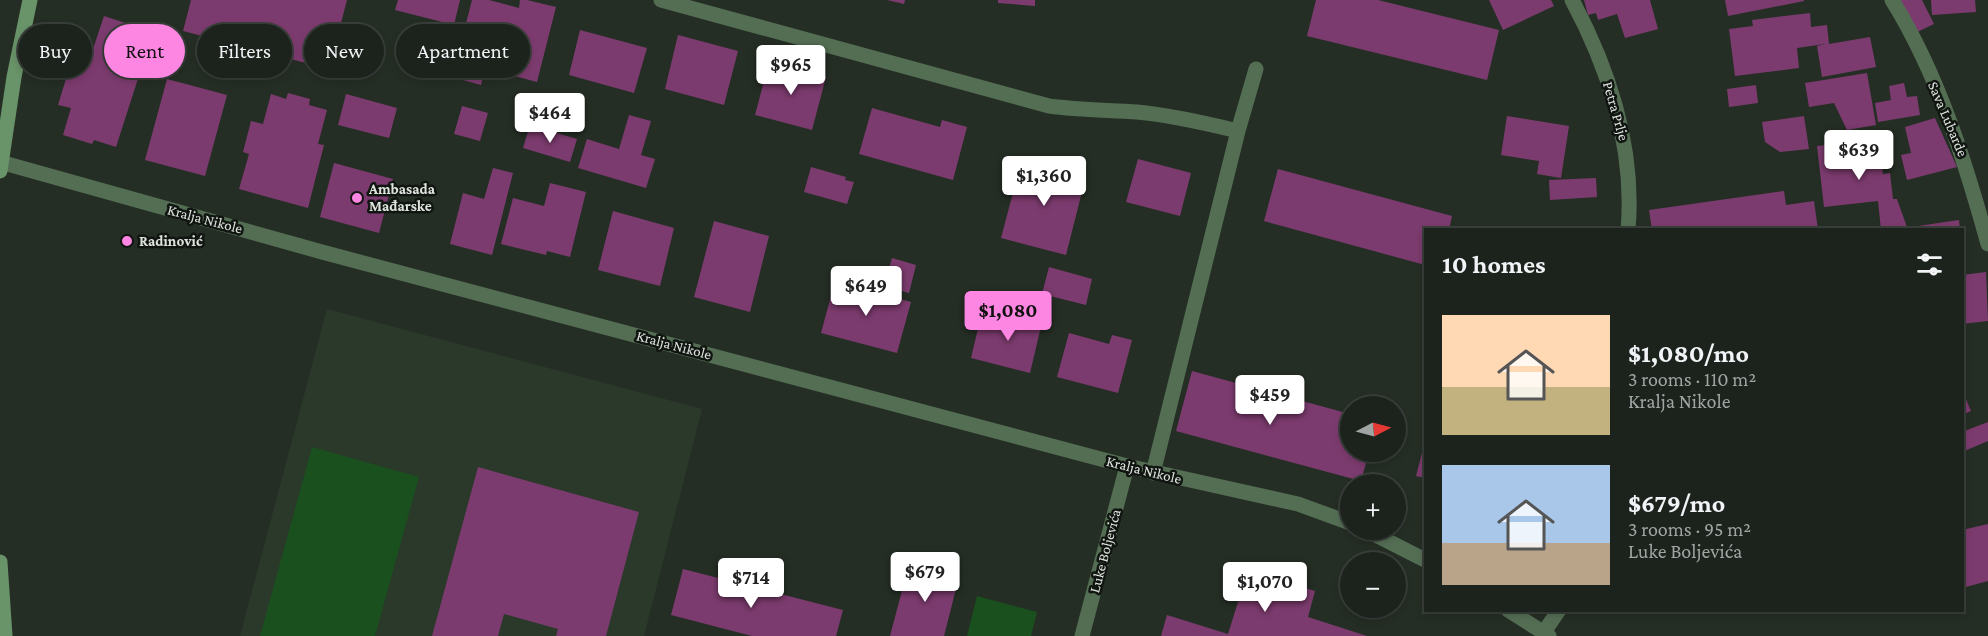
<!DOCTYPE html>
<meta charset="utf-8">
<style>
body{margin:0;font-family:"Crimson Pro",serif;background:#292f29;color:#f1f3f6;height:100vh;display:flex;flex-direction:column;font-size:22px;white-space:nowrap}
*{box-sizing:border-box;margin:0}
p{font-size:20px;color:#a0a4a3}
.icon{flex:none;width:33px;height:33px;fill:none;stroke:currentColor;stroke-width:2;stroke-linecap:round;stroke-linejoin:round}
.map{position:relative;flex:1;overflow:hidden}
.sheet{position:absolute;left:1424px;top:228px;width:540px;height:384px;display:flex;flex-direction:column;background:#1c221c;border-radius:0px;box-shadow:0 3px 9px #0003,0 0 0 2px #3a3f3b}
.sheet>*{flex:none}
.top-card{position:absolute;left:18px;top:24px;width:570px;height:54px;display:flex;gap:12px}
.needle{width:39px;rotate:84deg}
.fabs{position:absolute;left:1340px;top:396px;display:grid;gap:12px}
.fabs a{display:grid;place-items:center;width:66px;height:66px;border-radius:50%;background:#1c221c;box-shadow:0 3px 9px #0003,0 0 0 2px #3a3f3b;font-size:30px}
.price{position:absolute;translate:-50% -51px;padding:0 14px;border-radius:6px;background:#fff;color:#222;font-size:20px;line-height:39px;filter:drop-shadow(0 2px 3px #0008)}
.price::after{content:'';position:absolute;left:50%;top:36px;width:18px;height:14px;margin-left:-9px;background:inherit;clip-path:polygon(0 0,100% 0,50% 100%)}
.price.active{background:#fd86e2;color:#111}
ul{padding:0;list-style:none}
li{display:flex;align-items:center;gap:18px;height:150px;padding:0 18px}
li span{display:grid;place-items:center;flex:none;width:168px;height:120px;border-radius:0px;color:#555}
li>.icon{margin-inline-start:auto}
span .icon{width:72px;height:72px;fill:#fffc;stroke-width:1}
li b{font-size:26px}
h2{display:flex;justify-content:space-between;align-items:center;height:72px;padding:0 18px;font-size:26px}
.chip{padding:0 21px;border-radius:27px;background:#1c221c;box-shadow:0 3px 9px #0003,0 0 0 2px #3a3f3b;font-size:21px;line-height:54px}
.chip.active{background:#fd86e2;color:#111}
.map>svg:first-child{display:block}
.built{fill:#2b392b}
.green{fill:#1a4f1e}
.building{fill:#7c3b6e}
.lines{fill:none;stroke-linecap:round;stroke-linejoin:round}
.minor{stroke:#546e54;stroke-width:15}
.tertiary{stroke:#546e54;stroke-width:15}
.secondary{stroke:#699369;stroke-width:15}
.poi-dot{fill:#fd86e2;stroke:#111511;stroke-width:2}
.labels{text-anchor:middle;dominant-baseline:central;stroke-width:5;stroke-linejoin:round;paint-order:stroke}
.street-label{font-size:15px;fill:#dde3dd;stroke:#111511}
.poi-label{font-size:15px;font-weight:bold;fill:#dde3dd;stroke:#111511;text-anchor:start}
</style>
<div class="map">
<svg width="1988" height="636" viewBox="0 0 1988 636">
<rect width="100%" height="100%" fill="#252e25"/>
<!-- built -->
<path class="built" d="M327,309L702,409L644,636H240Z"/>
<!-- green -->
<path class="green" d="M312,447L419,477L375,636H260Z
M977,596L1037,612L1031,636H967Z"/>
<!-- building -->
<path class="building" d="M191,0H347L329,69L183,31Z
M398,0H460L454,25L395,10Z
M472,0H489L519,8L520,0H527L556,7L537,82L485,68L481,85L452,77Z
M887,0H905L904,4Z
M998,0H1035V6L998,3Z
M1316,0H1378L1499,30L1487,80L1307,36Z
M1489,0H1551L1554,6L1503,30Z
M1584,0H1650L1658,29L1625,38L1617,14L1598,20L1596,13L1588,15Z
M1725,0H1804V1L1728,16Z
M1896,0H1922L1934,24L1913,34Z
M1931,0H1975L1976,12L1932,15Z
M1810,13L1811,27L1827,25L1829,44L1870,37L1876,67L1822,77L1817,46L1825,44L1797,48L1799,68L1735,76L1729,29L1753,26L1752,20Z
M104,16L153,32L116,147L94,140L92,144L63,135L71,108L58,105L72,59L88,64Z
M580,30L647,48L634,93L569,75Z
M678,35L738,51L724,105L665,89Z
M769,62L826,77L812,130L755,115Z
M1867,73L1876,125L1847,130L1834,103L1809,107L1805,83Z
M167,79L227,95L205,176L145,160Z
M1904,83L1907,97L1917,96L1920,115L1878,122L1875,103L1891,100L1889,86Z
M1756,85L1758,103L1729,107L1727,89Z
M288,93L310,99L309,105L327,110L318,144L324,145L308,208L239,189L249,154L243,152L251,121L263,124L271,94L286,99Z
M346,94L397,108L389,138L338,125Z
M462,106L488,113L480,141L454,134Z
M872,108L940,127L942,120L967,127L953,180L859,154Z
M629,115L651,121L641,155L655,159L646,188L578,168L587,139L619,149Z
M1507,116L1569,126L1561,178L1537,174L1539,161L1501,155Z
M1804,116L1809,149L1780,152L1765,142L1762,122Z
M1935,118L1957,167L1907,180L1901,155L1911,153L1905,127Z
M530,125L577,139L570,162L523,148Z
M1875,140L1877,157L1881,156L1883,174L1890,173L1893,199H1897L1908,230H1881L1878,201L1824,207L1817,146Z
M1022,159L1086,176L1066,255L1001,238Z
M1138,159L1191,173L1180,216L1126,202Z
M334,163L393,179L379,233L320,217Z
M811,167L846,177L845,180L854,182L847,204L804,192Z
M493,168L513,173L492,255L450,244L463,193L484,199Z
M1278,169L1452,216L1449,230H1425V265L1264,221Z
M1596,178L1597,197L1550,200L1549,180Z
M550,183L586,192L570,257L547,251L546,255L501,244L513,198L544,206Z
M1784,191L1786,205L1814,201L1818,230H1652L1649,210Z
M613,211L674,228L660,286L598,270Z
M1959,220L1960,230H1918V226Z
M714,221L769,236L750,312L694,297Z
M1962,251L1966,267H1962Z
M892,258L916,265L909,293L884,286Z
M1049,267L1092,279L1086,305L1042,294Z
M1986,272L1988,321L1962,324V275Z
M835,281L911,302L897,353L821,333Z
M1024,313L1043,318L1030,373L971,358L981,316L1020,326Z
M1069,333L1109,344L1112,335L1132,340L1118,393L1057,377Z
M1192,371L1350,414V452H1369L1361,481L1176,431Z
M1962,390L1971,411L1962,415Z
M1988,422V441L1962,452V432Z
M1424,445H1425V478L1416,476Z
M478,467L639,512L606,636H556L558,629L504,614L498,636H432Z
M1988,524V581L1962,588V530Z
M909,564L959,577L944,636H890Z
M683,569L843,610L836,636H752L671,615Z
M1248,570L1315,591L1308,617L1367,636H1161L1167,615L1228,634Z"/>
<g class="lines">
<!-- minor -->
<path class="minor" d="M661,0L1049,106C1079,110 1108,110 1137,112C1171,115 1205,123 1238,131
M1572,0C1610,71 1635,149 1628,230
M1892,0C1938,74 1965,161 1988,244
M1153,473L1238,131L1256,69
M1544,632L1559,610
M1082,636L1127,466"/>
<!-- tertiary -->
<path class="tertiary" d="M0,162L322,252L1127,466L1298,504L1350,523
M1366,530L1425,560
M1508,610L1549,636"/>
<!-- secondary -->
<path class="secondary" d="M0,171L14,77L30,0
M0,562L5,636"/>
</g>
<!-- markers -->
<g class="poi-dot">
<circle cx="357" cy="198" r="6"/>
<circle cx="127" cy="241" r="6"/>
</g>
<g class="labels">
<!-- street labels -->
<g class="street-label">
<text transform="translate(1616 111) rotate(74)">Petra Prlje</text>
<text transform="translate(1948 119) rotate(67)">Sava Lubarde</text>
<text transform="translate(205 219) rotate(15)">Kralja Nikole</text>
<text transform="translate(674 345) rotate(15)">Kralja Nikole</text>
<text transform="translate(1144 470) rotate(14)">Kralja Nikole</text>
<text transform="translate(1105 551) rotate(-75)">Luke Boljevića</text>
</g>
<!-- poi labels -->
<g class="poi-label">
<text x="369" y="189">Ambasada<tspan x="369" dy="17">Mađarske</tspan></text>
<text x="139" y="241">Radinović</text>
</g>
</g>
</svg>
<div class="fabs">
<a><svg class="needle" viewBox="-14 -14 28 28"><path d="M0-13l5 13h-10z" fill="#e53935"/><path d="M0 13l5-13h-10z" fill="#a0a4a3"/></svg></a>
<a>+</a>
<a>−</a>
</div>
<b class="price" style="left:791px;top:96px">$965</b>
<b class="price" style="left:550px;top:144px">$464</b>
<b class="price" style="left:1859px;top:181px">$639</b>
<b class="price" style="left:1044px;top:207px">$1,360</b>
<b class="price" style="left:866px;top:317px">$649</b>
<b class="price active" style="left:1008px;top:342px">$1,080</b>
<b class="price" style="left:1270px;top:426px">$459</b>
<b class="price" style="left:925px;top:603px">$679</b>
<b class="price" style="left:751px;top:609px">$714</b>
<b class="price" style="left:1265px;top:613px">$1,070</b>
<div class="top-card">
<a class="chip">Buy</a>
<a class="chip active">Rent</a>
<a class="chip">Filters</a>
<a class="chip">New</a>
<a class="chip">Apartment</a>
</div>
<section class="sheet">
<h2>10 homes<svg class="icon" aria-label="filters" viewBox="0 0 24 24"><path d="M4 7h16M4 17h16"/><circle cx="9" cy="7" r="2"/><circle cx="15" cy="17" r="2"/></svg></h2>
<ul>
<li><span style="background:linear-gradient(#ffd9b3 60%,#c2b280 0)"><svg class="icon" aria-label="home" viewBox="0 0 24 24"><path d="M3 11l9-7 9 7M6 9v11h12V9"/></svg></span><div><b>$1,080/mo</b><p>3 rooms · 110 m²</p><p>Kralja Nikole</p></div></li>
<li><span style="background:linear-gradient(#a9c7e8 65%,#b9a48a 0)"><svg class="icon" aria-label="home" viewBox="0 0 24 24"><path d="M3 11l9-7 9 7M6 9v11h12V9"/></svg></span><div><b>$679/mo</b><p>3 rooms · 95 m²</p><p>Luke Boljevića</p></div></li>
</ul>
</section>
</div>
